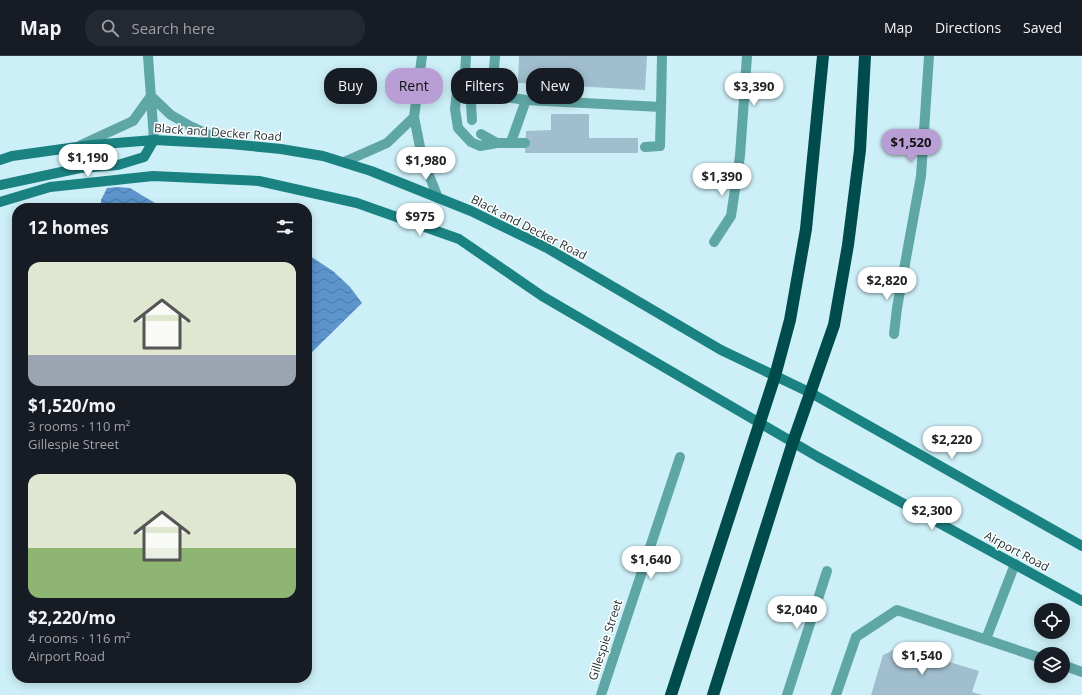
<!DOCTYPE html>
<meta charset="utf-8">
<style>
body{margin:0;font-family:"Open Sans",sans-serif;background:#242831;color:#f1f3f6;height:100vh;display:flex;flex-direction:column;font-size:15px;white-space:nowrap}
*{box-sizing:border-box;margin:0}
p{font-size:13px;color:#9ea1a6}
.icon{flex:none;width:22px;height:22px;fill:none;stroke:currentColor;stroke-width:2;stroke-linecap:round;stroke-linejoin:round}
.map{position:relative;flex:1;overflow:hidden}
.drawer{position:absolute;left:12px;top:147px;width:300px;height:480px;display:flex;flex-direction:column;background:#171b24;border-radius:16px;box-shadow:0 2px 10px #0003}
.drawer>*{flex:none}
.banner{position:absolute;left:324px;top:12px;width:380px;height:36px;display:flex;gap:8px}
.buttons{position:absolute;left:1034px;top:547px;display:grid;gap:8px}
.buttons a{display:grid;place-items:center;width:36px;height:36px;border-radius:50%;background:#171b24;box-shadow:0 2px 10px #0003;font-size:20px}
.price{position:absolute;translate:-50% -34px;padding:0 9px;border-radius:14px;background:#fff;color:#222;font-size:13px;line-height:26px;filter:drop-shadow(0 1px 2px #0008)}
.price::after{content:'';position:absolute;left:50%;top:24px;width:12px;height:9px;margin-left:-6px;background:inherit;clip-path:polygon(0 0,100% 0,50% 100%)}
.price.selected{background:#b89ed4;color:#111}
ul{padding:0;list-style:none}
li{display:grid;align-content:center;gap:8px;height:212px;padding:0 16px}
li span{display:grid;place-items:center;height:124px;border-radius:12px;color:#555}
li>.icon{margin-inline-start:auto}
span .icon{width:72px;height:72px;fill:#fffc;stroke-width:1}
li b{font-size:17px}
h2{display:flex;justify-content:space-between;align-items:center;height:48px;padding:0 16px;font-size:17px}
.chip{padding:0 14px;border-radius:16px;background:#171b24;box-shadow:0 2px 10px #0003;font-size:14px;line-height:36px}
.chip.selected{background:#b89ed4;color:#111}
header{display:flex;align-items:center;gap:24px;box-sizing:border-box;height:56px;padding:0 20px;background:#171b24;border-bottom:1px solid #363941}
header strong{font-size:19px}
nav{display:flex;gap:22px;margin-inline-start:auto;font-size:14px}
.search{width:280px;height:36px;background:#242831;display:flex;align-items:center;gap:10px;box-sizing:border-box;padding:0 14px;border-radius:16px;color:#9ea1a6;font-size:15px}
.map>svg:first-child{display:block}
.water{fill:url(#water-waves)}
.building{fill:#a1bece}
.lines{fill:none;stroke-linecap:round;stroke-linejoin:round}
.lane{stroke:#5fa7a6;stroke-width:10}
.street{stroke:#5fa7a6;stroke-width:10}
.secondary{stroke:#1b8282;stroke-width:10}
.highway{stroke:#004b4b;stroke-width:12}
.labels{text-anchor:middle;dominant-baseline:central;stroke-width:3;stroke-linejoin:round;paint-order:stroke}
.street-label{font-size:12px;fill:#253336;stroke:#fff}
</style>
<header>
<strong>Map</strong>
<div class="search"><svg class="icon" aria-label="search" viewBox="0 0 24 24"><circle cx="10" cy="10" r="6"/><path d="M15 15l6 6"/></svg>Search here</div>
<nav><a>Map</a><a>Directions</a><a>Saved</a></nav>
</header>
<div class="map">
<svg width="1082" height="639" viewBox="0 0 1082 639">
<defs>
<pattern id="water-waves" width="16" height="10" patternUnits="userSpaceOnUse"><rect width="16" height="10" fill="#5c94cb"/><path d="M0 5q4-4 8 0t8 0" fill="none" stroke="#4c79a6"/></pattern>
</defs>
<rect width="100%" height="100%" fill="#cdf0f8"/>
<!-- water -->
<path class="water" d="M117,131L130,132L163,152H101V144L107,132Z
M307,198L333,215L350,231L362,247L307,301Z"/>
<!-- building -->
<path class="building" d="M519,0H647L645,34L518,27Z
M551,58H589V82H638V97H525L526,75L551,74Z
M900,591L979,615L972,636L982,639H871L883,599Z"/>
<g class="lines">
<!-- lane -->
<path class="lane" d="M148,0L154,84
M422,0L414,61L422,101L438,142
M466,0L465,18L458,27L455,53L458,72L471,86L480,90L497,87H525
M495,0L492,39L526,44L661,51L662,0
M465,18L470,30L472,64
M151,40L171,59L190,70L230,88
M481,78L497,87
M511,86L526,44
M81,89L133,65L151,40
M645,91L660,90L661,51
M344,106L387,87L414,61
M986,583L1015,508
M1063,609L1082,616
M836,639L856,581L897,554L1041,602"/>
<!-- street -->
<path class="street" d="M714,186L731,160L740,100L747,0
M894,278L897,252L921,120L929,0
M601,639L680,401
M787,639L827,515"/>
<!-- secondary -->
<path class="secondary" d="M0,104L12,100L91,89L154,84L230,88L281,93L323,100L371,115L471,155L547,192L721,294L811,337L1082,490
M0,129L80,112L118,109L144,101L154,84
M0,146L50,131L153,120L259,125L357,147L459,183L542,240L818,401L1082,545"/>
<!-- highway -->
<path class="highway" d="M671,639L775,320L790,264L806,173L823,0
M713,639L793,386L834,269L848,189L860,94L865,0"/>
</g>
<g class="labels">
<!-- street labels -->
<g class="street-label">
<text transform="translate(218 76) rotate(4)">Black and Decker Road</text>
<text transform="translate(529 171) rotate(27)">Black and Decker Road</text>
<text transform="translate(1017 495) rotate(28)">Airport Road</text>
<text transform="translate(605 584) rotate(-72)">Gillespie Street</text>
</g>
</g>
</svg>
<div class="buttons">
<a><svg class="icon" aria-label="locate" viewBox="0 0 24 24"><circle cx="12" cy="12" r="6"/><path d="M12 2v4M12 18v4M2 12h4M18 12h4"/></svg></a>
<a><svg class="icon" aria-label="layers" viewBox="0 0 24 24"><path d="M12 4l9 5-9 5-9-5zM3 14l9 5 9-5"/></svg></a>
</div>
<b class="price" style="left:754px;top:51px">$3,390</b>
<b class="price selected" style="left:911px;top:107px">$1,520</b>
<b class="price" style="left:88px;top:122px">$1,190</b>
<b class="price" style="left:426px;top:125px">$1,980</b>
<b class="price" style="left:722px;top:141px">$1,390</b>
<b class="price" style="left:420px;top:181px">$975</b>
<b class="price" style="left:887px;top:245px">$2,820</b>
<b class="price" style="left:952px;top:404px">$2,220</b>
<b class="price" style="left:932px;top:475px">$2,300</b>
<b class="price" style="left:651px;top:524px">$1,640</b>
<b class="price" style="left:797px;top:574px">$2,040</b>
<b class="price" style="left:922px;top:620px">$1,540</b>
<div class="banner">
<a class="chip">Buy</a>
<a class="chip selected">Rent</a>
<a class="chip">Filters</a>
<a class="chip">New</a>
</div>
<section class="drawer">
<h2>12 homes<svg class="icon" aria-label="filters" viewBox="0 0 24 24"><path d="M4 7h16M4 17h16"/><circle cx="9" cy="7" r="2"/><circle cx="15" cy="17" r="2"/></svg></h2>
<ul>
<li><span style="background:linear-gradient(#dfe7d0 75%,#9aa5b1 0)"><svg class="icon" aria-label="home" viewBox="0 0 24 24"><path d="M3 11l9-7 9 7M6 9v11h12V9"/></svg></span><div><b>$1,520/mo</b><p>3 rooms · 110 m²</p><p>Gillespie Street</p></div></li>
<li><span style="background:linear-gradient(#dfe7d0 60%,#8fb573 0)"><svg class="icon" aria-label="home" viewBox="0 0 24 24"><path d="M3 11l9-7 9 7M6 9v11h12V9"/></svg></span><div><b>$2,220/mo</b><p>4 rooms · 116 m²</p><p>Airport Road</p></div></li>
</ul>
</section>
</div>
